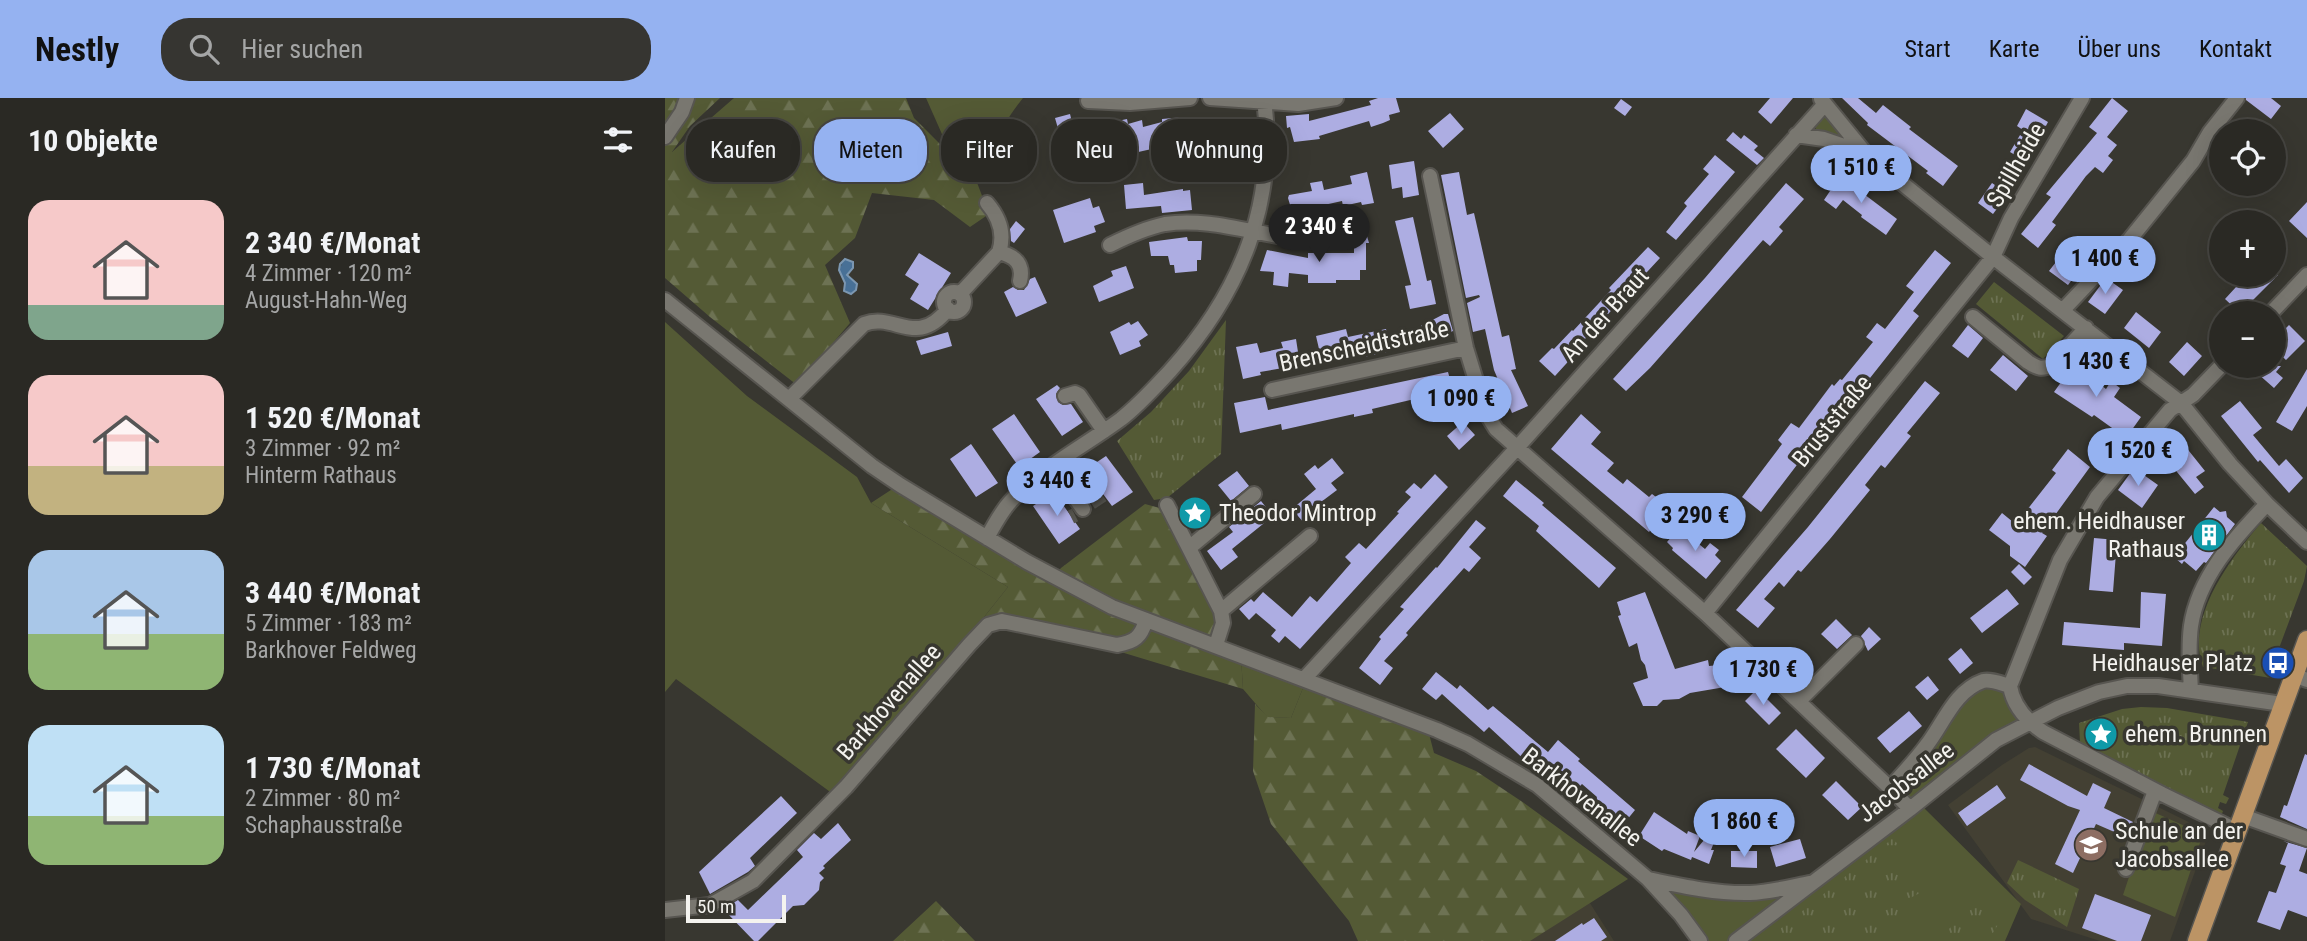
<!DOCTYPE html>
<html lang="de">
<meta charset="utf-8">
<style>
body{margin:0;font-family:"Roboto Condensed",sans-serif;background:#363531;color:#f1f3f6;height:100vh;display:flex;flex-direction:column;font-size:26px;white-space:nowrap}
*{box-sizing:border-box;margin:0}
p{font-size:23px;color:#a5a6a6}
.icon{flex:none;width:38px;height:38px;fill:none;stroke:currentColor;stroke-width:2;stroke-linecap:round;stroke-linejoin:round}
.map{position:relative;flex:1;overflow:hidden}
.details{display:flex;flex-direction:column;background:#2a2924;width:665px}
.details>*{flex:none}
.banner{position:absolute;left:21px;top:21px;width:665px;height:63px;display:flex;gap:14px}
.fabs{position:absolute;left:1544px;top:21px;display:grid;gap:14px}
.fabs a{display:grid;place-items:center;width:77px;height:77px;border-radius:50%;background:#2a2924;box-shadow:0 7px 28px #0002,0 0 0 2px #464541;font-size:35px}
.scale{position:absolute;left:21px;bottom:18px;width:100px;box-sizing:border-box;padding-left:7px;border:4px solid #f4f3ef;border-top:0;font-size:19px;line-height:24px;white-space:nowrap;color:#f4f3ef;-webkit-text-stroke:5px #383730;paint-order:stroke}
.price{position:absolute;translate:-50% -60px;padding:0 16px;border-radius:24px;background:#95b2f1;color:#111;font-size:23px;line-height:46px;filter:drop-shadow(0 2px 4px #0008)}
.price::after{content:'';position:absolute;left:50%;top:42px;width:21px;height:16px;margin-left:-10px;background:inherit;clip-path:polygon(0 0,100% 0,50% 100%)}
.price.selected{background:#222;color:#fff}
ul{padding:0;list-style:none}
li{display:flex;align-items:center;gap:21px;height:175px;padding:0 28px}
li span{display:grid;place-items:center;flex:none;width:196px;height:140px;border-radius:21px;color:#555}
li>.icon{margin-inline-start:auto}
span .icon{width:84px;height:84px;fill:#fffc;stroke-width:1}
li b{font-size:30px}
h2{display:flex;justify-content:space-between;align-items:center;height:84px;padding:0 28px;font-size:30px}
.chip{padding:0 24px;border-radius:28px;background:#2a2924;box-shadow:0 7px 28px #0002,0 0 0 2px #464541;font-size:24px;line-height:63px}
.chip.selected{background:#95b2f1;color:#111}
header{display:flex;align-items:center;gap:42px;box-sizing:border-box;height:98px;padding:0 35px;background:#95b2f1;color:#111}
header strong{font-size:33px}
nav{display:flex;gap:38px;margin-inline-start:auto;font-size:24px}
.search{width:490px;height:63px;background:#363531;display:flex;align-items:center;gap:18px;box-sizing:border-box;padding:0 24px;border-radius:28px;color:#a5a6a6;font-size:26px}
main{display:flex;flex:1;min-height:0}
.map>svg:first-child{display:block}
.built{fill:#434033}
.grass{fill:#545a35}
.forest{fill:url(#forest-firs)}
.park{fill:url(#park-tufts)}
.water{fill:url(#water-ripples);stroke:#7c97b1;stroke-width:2}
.building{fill:#adade2}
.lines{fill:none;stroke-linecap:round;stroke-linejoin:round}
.minor-tunnel{stroke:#54534d;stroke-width:14;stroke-dasharray:14 7;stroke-linecap:butt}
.minor-casing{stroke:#575550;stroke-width:18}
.major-casing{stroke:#575550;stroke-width:21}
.minor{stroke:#797770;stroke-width:14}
.major{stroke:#bc9465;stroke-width:18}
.labels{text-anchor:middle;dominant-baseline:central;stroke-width:7;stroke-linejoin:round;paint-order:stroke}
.street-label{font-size:24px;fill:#f4f3ef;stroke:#383730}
.poi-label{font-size:24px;fill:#f4f3ef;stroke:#383730;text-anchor:start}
</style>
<header>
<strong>Nestly</strong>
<div class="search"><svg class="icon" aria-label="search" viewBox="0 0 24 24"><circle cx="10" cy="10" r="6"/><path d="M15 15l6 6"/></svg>Hier suchen</div>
<nav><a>Start</a><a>Karte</a><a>Über uns</a><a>Kontakt</a></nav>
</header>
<main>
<section class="details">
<h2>10 Objekte<svg class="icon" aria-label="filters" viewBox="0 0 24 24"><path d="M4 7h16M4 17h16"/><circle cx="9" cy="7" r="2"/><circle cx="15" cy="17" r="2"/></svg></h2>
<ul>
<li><span style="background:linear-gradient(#f6c9c9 75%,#7fa58c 0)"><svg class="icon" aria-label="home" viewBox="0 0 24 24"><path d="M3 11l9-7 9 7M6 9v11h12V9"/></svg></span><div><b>2 340 €/Monat</b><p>4 Zimmer · 120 m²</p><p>August-Hahn-Weg</p></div></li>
<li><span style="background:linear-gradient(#f6c9c9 65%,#c2b280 0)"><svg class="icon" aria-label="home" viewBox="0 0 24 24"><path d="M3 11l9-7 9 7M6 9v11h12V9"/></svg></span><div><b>1 520 €/Monat</b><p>3 Zimmer · 92 m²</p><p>Hinterm Rathaus</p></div></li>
<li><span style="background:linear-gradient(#a9c7e8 60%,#8fb573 0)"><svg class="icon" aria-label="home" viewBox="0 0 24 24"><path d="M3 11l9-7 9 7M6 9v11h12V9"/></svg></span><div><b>3 440 €/Monat</b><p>5 Zimmer · 183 m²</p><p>Barkhover Feldweg</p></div></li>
<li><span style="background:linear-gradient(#bfe0f5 65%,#8fb573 0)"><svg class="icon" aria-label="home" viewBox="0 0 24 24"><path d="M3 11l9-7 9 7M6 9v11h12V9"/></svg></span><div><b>1 730 €/Monat</b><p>2 Zimmer · 80 m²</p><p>Schaphausstraße</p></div></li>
</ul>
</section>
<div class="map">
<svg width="1642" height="843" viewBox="0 0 1642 843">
<defs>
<pattern id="forest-firs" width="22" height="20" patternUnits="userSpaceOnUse" patternTransform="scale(1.75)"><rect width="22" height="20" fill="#545a35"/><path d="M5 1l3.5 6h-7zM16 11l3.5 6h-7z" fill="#6d7253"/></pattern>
<pattern id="park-tufts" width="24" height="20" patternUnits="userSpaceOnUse" patternTransform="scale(1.75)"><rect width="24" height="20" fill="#545a35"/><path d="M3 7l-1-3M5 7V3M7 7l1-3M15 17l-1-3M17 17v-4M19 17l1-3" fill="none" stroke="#6d7253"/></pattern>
<pattern id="water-ripples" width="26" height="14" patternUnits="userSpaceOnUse" patternTransform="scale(1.75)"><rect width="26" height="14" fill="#487096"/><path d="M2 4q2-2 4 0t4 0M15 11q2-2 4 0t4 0" fill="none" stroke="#495967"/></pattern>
</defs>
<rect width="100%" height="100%" fill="#383730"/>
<!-- built -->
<path class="built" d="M1370,649L1536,730L1540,735L1541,743L1505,843H1435L1366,821L1283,707L1337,667L1364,650Z
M923,802L949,843H860Z"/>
<!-- grass -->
<path class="grass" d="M261,0H358C344,18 327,39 337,62L314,74L284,52Z
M1160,19L1182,40L1180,43L1153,36L1150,29L1152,22Z
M0,224L82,298L192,379L206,405L343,489L300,543L168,696L11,581L0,594Z
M576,559L640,585L626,620L602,619L578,591Z
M1321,585L1340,592L1359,625L1258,709L1356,806L1340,843H1036L999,792L1055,799L1112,801L1133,798L1152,789L1250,717L1227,690L1293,602Z
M1486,713L1538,736L1510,819L1458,797Z"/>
<!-- forest -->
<path class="forest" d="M0,0H55L25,28L7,54L69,0H241L249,20L311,82L324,116L305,129L269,102L207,95L190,140L160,167L185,225L132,287L45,219L0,180Z
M232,388L389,478L396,470L480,406L502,412L555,513L549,544L576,559L578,591L446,551L337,521L316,523L343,489L206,405Z
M640,585L763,632L769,655L811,673L859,705L963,781L865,843H693L684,823L606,726L588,673L590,606L603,619L626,620Z
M271,803L310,843H228Z"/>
<!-- park -->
<path class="park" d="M1329,184L1399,238L1378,261L1311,206Z
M561,222L556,356L502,400L489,402L452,343L486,314L524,273Z
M1596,425L1642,468L1639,483L1610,561L1606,580L1538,569C1520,520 1565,461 1596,425Z
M1476,609L1502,610L1583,624L1558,697L1564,700L1561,706L1555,704L1553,710L1558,713L1556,718L1415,644L1414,625L1457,611Z
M1227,741L1238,750V768L1242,786L1255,795L1247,799L1230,827L1233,843H1100Z
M1353,762L1414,791L1402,829L1360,802L1342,785Z
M1333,804L1337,820L1323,843H1273L1295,819L1310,809L1320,813Z"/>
<!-- water -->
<path class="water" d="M180,161L188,164V170L182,177L192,186L191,192L186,196L179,193L180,185L174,172L175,166Z"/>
<!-- building -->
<path class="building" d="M713,0H731L735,14L724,17L725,22L718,25L706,29L704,23L654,38L655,41L629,44L625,29L622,30L621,18L644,16V23L706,7L704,3Z
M1105,0H1128L1106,26L1093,14Z
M1177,0H1193L1211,15L1218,7L1246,29L1244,31L1293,68L1278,88L1261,75L1263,73L1202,27L1203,25Z
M1447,0L1463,13L1442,39L1452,47L1443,58L1448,62L1438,75L1430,69L1421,78L1387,124L1391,127L1373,150L1356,136L1386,99L1381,96L1432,35L1424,29Z
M1581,0H1606L1616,8L1606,21L1581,2Z
M956,1L967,9L960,18L949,10Z
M1361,11L1383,24L1362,64L1345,54L1358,32L1352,28Z
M785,15L799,31L778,50L763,33Z
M405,16L411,40L414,41L445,34L443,25L462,21L463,26L477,22L478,29L497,24V21L520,19L522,48L491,50L469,55L468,52L443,57V54L422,59L425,69L397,76L393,62L398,61L391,35L394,34L390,20Z
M1068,34L1076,41L1079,37L1093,48L1089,52L1099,60L1092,67L1061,42Z
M1050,57L1070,74L1011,142L1001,134L1022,108L1019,105L1044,76L1038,71Z
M749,63L754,97L738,100L737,89L727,91L724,67Z
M702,74L709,105L697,107L696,104L678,108L677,103L650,109L652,117L635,123L632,122L631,116L628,117L623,100L624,97L647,93L645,85L657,83L659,92L687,86L685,78Z
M794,74L802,117L809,115L837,239L844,237L851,271L846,272L863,308L847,315L829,272L820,231L808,234L806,224L802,205L815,199L814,197L801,200L776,77Z
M1175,78L1232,121L1221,137L1196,119L1197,117L1178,102L1171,111L1159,102Z
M478,85L479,97L518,91V93L525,92L527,112L497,115L496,108L461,111L459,87Z
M1121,85L1139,101L1114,129L1118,133L1105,148L1098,142L985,270L961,293L948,281L1040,180Z
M1327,85L1343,96L1328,116L1313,105Z
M425,100L428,110L434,108L440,124L429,128L431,134L399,145L388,112Z
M1642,104V140L1624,123Z
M748,119L762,183L766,182L771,206L745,211L740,188L746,187L730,123Z
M351,123L360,131L349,145L346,143L345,131Z
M689,131H700L704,145H701V172H695V182H671V185H643V177L624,175L623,189L608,187L609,174L595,173L602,152L643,160V155H689Z
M522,139L523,143H537L536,162H532V173L510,175L509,167H505L503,158H486L484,144Z
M1408,142L1420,152L1414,158L1421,163L1403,187L1384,173Z
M983,149L995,160L919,242L921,244L890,278L874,263L887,250L889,251L907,232L908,233L946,192L944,190Z
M1270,152L1286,165L1248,213L1254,218L1160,337L1157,334L1096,414L1077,399L1117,346L1113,342L1126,325L1134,330L1167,286L1169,288L1175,281L1177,282L1208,244L1201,239L1212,225L1220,231L1249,194L1241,188Z
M254,155L286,175L263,212L245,201L254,186L240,177Z
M461,168L469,190L434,204L428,188L448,178L446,173Z
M1582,177H1613L1575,215L1560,201Z
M370,179L382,205L351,219L339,194L348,189L353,192H359L365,181Z
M1441,180L1458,192L1440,216L1423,204Z
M1471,214L1496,234L1484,250L1459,230Z
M779,216H783L788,233L776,238L773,232L755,241L750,231Z
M473,223L483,237L474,243L476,248L455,257L445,234L464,224L466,227Z
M1303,227L1318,240L1303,260L1287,248Z
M1624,227L1640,243L1621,262L1608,250V243Z
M681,231L683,239L721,231L726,253L694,260L693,256L657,264L651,238Z
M283,234L287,248L256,257L251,243Z
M631,241L635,267L595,274L596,277L578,281L571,249L592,245L595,255L618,250L616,244Z
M1522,244L1537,258L1519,278L1504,264Z
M1338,257L1363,278L1351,293L1325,272Z
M1404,262L1441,291L1446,283L1455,290L1449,299L1476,319L1461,340L1429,317L1427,319L1389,294L1399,280L1392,275Z
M1584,268H1616L1611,274L1618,280L1609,290Z
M1642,271V308L1627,333L1611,324Z
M783,274L788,292L707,311L708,315L689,319V316L617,332L616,326L575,335L569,305L600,299L603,312Z
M1260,283L1275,295L1242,335L1246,338L1220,370L1216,367L1200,387L1205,392L1165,441L1136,474L1133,472L1119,489L1114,484L1099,501L1110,510L1093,530L1071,512L1143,429Z
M392,287L395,290L391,296L393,304L398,307L406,306L418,324L397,338L371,301Z
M1575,303L1597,330L1588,337L1614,368L1621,361L1638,380L1624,395L1595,362L1593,364L1556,318Z
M349,316L375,354L354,369L327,331Z
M916,316L936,334L926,346L949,365L942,373L958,386L962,381L984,399L987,396L1014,416L1003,430L994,422L984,434L886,351Z
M798,324L810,337L794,352L782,338Z
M1512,338L1540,373L1531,379L1539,389L1530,396L1494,352Z
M306,346L333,385L311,399L285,361Z
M1403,351L1425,369L1377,435L1382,438L1360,469L1345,458V448L1324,432L1337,415L1348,424L1355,415L1358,417L1391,375L1387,372Z
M441,358L468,394L447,408L420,372Z
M667,360L679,375L666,385L672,392L648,410L651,414L639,425L627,411L651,391L639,376L650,367L653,371Z
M1469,370L1493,387L1477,410L1453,392Z
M572,373L584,388L566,403L553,387Z
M770,376L783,389L635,551L620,538L614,545L606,538L611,532L591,515L584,522L574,511L586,501L589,504L598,494L627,519L645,498L652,504L686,465L680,459L694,445L701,451L734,415L732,414L746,399L740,394L749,385L756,391Z
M851,382L879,405L877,407L951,470L934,490L871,433L874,428L838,398Z
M389,394L415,431L394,446L368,408Z
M596,403L608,418L567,451L573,459L556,472L542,453L568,434L564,429Z
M1549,409L1555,414L1561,413L1562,419L1570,426L1541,465L1539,464L1531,473L1519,463L1517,466L1509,459Z
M811,422L821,430L804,449L816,460L804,474L799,470L741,535L743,537L719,563L728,570L715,587L694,570L716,541L714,539L739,511L735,509L771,469L772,470Z
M1014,430L1040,451L1045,445L1054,452L1050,457L1056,463L1041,481L1007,452L1008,450L1002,444Z
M1429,440L1452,442L1448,494L1424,492Z
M1354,466L1367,479L1359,487L1346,474Z
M1342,491L1354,506L1317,535L1305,520Z
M980,494L1010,571L1043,562L1044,568L1064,566L1066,588L1025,595L1014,601L998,602L992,608H978L968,585L983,580L980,567L976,562L972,545L964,549L953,518L956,517L952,504Z
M1476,494L1501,496L1497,548L1459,545V552L1397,547L1399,524L1475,530Z
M1171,521L1187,537L1172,551L1156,536Z
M1204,529L1216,541L1203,553L1196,538Z
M1296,550L1308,565L1295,576L1283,561Z
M771,574L792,591L795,587L823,612L828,608L883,654L893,642L915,661L913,663L970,712L957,728L930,705L932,699L917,686L910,693L871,660L865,667L824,629L819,634L777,596L771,602L757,591Z
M1263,578L1274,592L1262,602L1250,589Z
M1092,591L1116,615L1104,627L1080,603Z
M1244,613L1257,628L1225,655L1212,640Z
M1131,631L1160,660L1141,680L1111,651Z
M1640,656L1642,657V731L1615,719L1619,707L1622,708Z
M1364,666L1422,698L1428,685L1446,694L1439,710L1468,724L1461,739L1431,726L1408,775L1390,766L1415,712L1403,708L1355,682Z
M1171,683L1197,709L1183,722L1157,697Z
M1332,687L1341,700L1302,728L1293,715Z
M116,698L132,715L85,760L90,768L83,774L45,796L34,774Z
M989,714L1022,736L1023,733L1035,738L1029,754L1055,723L1057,724L1046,752H1049L1044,766L1027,759L1026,762L999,751L997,753L974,738Z
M173,725L186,742L158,768L160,770L154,775L159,780L155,784L154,792L139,807L128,808L93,843H89L61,814L60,810L73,802L83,812L138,759L132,752L149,735L156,741Z
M1135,741L1141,760L1111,769L1105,749Z
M1618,743L1642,750L1634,773L1642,776V819L1623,812L1615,832L1592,824L1604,793L1611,795L1621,768L1615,766L1623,745Z
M1066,753H1092V770L1066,769Z
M1430,796L1486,817L1476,843H1452L1417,830Z
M929,820L942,839L936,843H890L917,825L918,827Z"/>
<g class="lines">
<!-- minor-tunnel -->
<path class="minor-tunnel" d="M426,405L438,397
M406,419L410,417"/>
<defs>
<path id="minor" d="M545,0L633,6L671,0
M1156,1L1201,56L1328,159L1516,305L1565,366L1602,406L1642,444
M423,3L465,5L525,0
M1131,37L1159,41L1197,54
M0,39L17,14L22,0
M765,78L801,250L821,315L831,331L1040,515L1225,690L1245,711
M322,105C334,119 340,136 334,154
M445,147C463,138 481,130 500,126C545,119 591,137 635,141H648L664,134
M279 204a10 10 0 1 1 20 0a10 10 0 1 1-20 0Z
M295,196L334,154C350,158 359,166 355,183
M0,202L207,368L235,387L362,464L447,509L772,632L803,646L872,687L983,781L1016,817L1035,843
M1398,212L1465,141L1528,63L1545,34L1572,0
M1606,215L1642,177
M1308,219L1363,264C1372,270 1377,272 1387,267L1421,230
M1556,268L1528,297L1505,312L1432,399L1395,462L1345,588C1348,607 1362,623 1378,634L1497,696L1573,733
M607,292L801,250
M400,298L410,295L414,297L439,333
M124,301L199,226C230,214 251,251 283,211
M388,369L418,411
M502,407L556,513L558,525L551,547
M322,440C329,427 336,414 345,404C373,372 421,347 456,321C474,307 490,289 505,273C576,194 612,106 599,0
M524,450L589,396
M556,513L645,438
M1040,515L1328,159L1346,120L1417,0
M1628,577L1642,582
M639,581L851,351L1160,6
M1526,593C1525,572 1523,550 1526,528C1533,480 1569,440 1602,406
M1134,603L1191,546
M1225,690C1237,676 1250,663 1261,648C1278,627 1289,593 1318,583C1326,581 1337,586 1345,588
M1578,718L1642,741
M1461,771L1490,693
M983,781C1016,788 1052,796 1085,795C1106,794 1125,789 1144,785
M0,812L45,807L88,783L181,689L304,547L323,527L337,523L452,547C470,544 476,539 481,522
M1071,843L1245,711L1331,642L1393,610L1434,594L1462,588H1493L1617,606"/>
<path id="major" d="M1532,843L1642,542"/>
</defs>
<!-- minor casing -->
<use href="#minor" class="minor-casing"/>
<!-- major casing -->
<use href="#major" class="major-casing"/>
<!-- minor -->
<use href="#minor" class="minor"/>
<!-- major -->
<use href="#major" class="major"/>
</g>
<!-- icons -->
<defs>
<symbol id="sight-disc" viewBox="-11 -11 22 22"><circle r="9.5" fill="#0f9aa8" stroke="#383730"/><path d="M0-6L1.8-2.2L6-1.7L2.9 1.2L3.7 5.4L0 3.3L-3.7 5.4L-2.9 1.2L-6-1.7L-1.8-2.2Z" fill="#fff"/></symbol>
<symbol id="building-disc" viewBox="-11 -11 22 22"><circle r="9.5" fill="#0f9aa8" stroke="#383730"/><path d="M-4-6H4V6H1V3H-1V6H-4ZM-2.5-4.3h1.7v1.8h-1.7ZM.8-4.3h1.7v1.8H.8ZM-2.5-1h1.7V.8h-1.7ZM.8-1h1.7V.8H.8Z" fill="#fff"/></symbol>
<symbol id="bus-disc" viewBox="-11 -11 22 22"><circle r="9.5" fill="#1a4fb4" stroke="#383730"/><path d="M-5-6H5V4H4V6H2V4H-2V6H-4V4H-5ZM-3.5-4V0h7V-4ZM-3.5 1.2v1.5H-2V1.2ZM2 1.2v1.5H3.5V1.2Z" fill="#fff"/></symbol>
<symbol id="school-disc" viewBox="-11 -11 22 22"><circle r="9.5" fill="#8d6e63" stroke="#383730"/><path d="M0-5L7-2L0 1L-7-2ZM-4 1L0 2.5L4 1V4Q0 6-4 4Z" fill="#fff"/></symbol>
</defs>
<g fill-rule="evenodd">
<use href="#sight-disc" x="511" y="396" width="38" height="38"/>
<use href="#building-disc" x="1525" y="418" width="38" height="38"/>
<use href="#bus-disc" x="1594" y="546" width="38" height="38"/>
<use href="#sight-disc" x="1417" y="617" width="38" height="38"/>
<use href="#school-disc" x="1407" y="728" width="38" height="38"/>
</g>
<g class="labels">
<!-- street labels -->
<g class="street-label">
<text transform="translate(1351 67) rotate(-60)">Spillheide</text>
<text transform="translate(940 217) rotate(-48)">An der Braut</text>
<text transform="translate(699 248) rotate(-12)">Brenscheidtstraße</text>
<text transform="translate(1167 323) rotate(-51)">Bruststraße</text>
<text transform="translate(224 604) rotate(-49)">Barkhovenallee</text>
<text transform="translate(1241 684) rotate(-38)">Jacobsallee</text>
<text transform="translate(917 699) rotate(38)">Barkhovenallee</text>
</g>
<!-- poi labels -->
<g class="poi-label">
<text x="554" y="415">Theodor Mintrop</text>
<text x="1520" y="423" text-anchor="end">ehem. Heidhauser<tspan x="1520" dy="28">Rathaus</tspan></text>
<text x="1588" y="565" text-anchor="end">Heidhauser Platz</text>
<text x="1460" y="636">ehem. Brunnen</text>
<text x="1450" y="733">Schule an der<tspan x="1450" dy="28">Jacobsallee</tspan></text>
</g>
</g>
</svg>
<div class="fabs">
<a><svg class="icon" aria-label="locate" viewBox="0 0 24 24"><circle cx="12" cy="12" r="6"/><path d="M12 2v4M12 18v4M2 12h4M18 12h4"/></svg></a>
<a>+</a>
<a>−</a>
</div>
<div class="scale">50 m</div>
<b class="price" style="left:1196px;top:107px">1 510 €</b>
<b class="price selected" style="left:654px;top:166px">2 340 €</b>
<b class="price" style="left:1440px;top:198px">1 400 €</b>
<b class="price" style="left:1431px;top:301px">1 430 €</b>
<b class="price" style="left:796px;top:338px">1 090 €</b>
<b class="price" style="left:1473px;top:390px">1 520 €</b>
<b class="price" style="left:392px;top:420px">3 440 €</b>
<b class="price" style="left:1030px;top:455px">3 290 €</b>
<b class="price" style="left:1098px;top:609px">1 730 €</b>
<b class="price" style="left:1079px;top:761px">1 860 €</b>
<div class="banner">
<a class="chip">Kaufen</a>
<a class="chip selected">Mieten</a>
<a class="chip">Filter</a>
<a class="chip">Neu</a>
<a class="chip">Wohnung</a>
</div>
</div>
</main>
